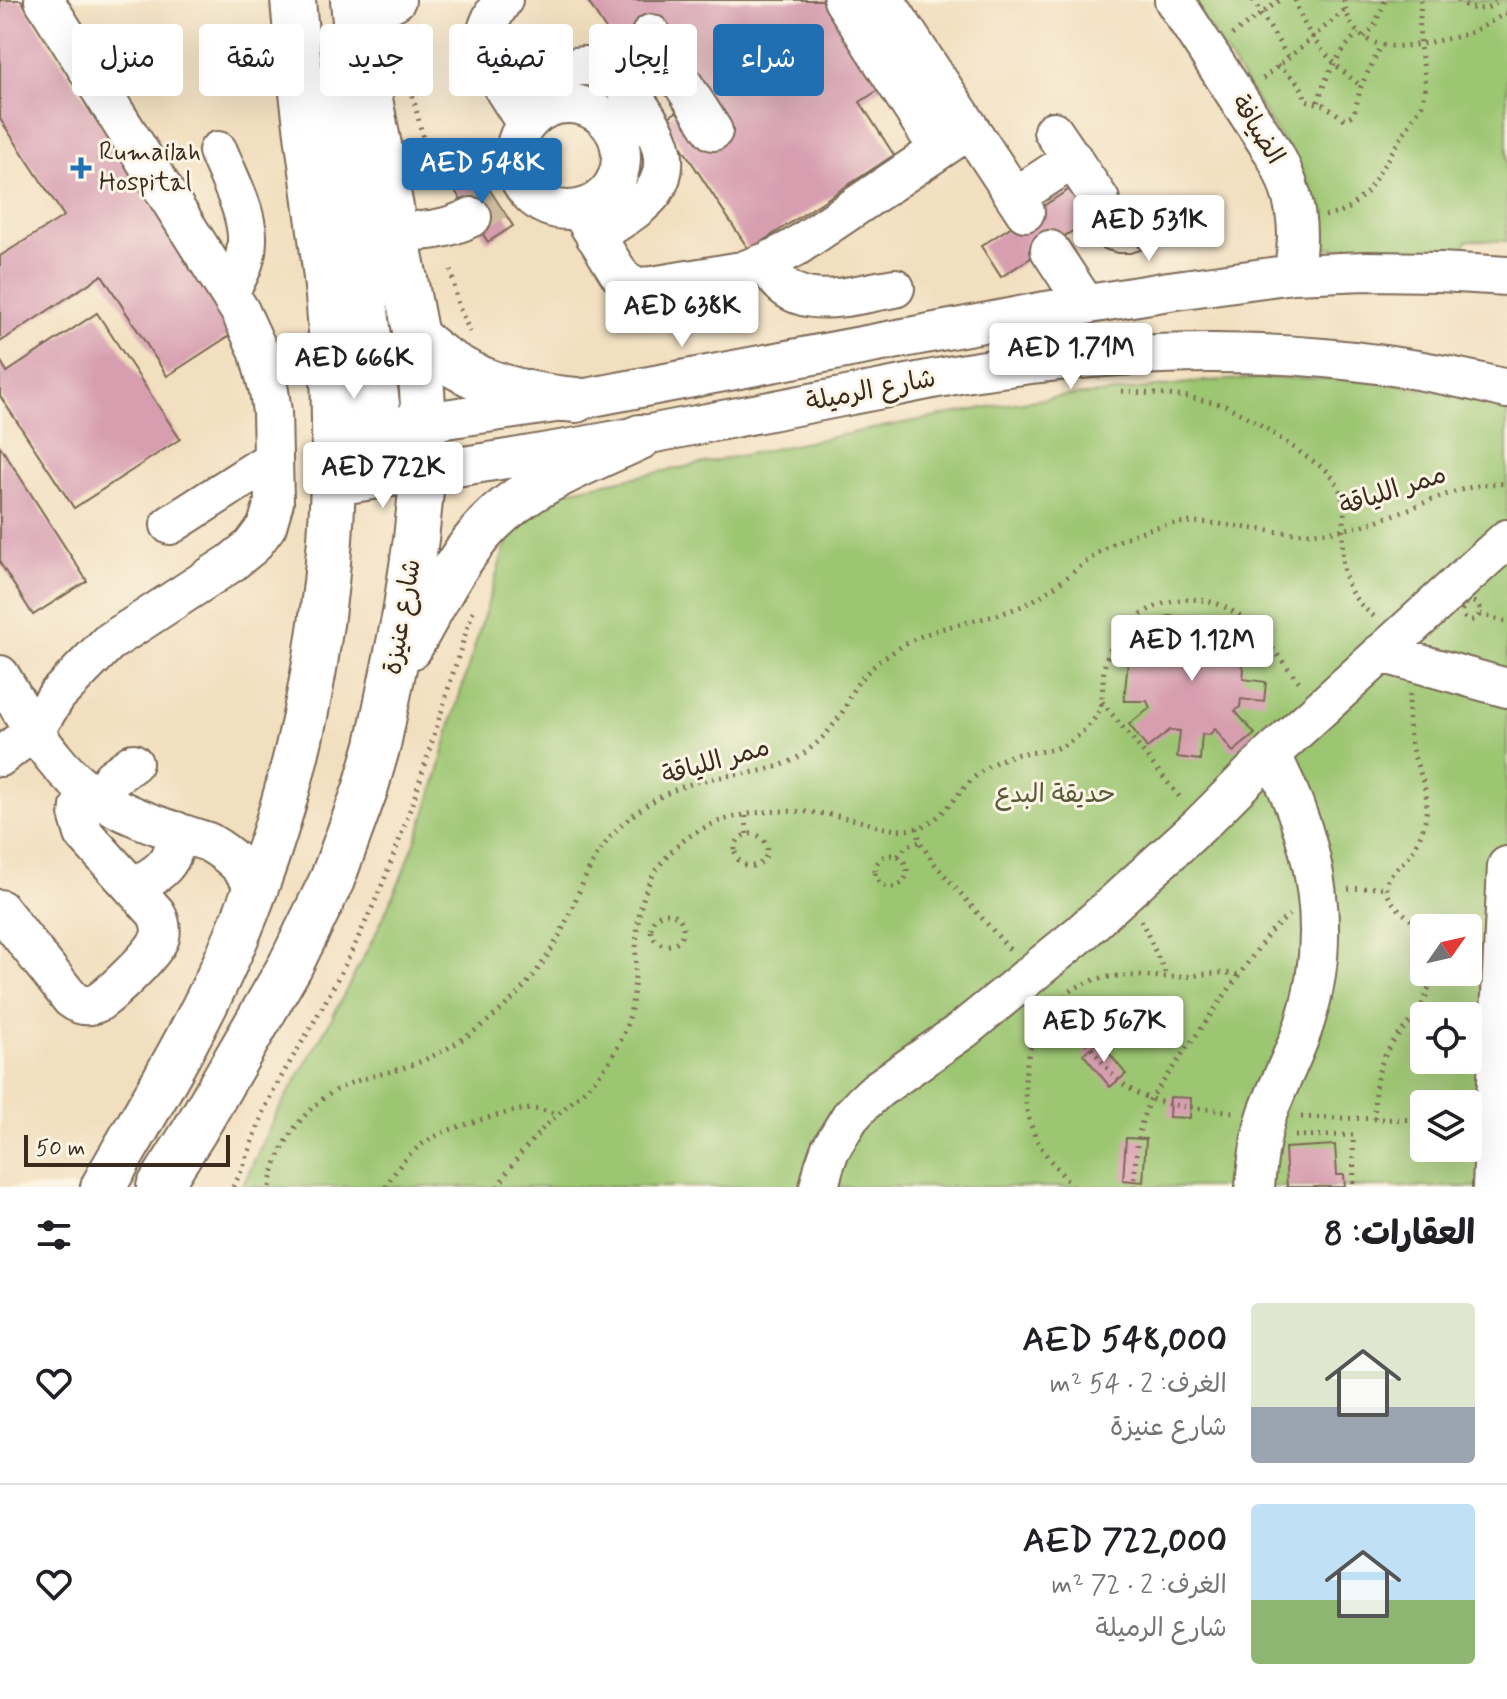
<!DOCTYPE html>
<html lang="ar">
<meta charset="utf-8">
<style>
body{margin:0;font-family:Mynerve,"Playpen Sans Arabic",sans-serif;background:#f6f6f6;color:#202124;direction:rtl;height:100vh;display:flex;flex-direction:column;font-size:30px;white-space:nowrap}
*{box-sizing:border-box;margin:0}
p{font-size:26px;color:#757577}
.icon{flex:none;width:44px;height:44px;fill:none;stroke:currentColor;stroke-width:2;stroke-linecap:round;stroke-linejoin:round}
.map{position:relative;height:1187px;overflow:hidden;direction:ltr}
.drawer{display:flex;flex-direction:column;background:#fff;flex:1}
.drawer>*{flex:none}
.hud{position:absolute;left:24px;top:24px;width:800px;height:72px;direction:rtl;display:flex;gap:16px}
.needle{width:52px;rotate:56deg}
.buttons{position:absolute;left:1410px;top:914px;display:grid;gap:16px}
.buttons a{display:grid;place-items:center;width:72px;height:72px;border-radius:8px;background:#fff;box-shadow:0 8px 32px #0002;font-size:40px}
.scale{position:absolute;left:24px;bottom:20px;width:206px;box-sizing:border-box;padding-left:8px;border:4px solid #3b2a1e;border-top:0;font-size:22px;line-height:28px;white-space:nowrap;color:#3b2a1e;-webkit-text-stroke:6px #fcf5e5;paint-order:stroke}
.price{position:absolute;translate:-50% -68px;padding:0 18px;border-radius:8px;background:#fff;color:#222;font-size:26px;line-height:52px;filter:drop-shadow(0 2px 4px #0008)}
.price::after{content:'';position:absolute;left:50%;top:48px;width:24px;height:18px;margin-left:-12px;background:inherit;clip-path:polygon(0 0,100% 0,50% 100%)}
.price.current{background:#1f6fb2;color:#fff}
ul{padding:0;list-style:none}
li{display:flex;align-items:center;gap:24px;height:200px;padding:0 32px}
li+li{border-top:2px solid #e0e0e0}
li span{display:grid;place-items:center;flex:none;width:224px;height:160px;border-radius:8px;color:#555}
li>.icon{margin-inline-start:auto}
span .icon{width:96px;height:96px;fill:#fffc;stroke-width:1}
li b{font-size:34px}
h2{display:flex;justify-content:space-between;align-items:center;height:96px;padding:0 32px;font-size:34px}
.pill{padding:0 28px;border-radius:8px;background:#fff;box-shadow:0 8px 32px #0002;font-size:28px;line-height:72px}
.pill.current{background:#1f6fb2;color:#fff}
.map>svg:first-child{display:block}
.green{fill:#9dc672;stroke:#6c7848;stroke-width:2;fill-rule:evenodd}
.building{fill:#d79eb0}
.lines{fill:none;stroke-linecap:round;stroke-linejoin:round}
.minor-tunnel{stroke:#cdbb9f;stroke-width:38;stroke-dasharray:38 19;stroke-linecap:butt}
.minor-casing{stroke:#7b6956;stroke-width:42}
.major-casing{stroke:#7b6956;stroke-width:48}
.path{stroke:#7b6956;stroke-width:5;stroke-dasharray:2 6;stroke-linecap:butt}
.minor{stroke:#fff;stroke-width:38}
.major{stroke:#fff;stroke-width:44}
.poi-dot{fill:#1f6fb2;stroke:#fcf5e5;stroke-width:3}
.labels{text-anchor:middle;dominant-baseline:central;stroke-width:6;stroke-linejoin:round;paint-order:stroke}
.street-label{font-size:26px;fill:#3b2a1e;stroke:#fcf5e5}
.poi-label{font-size:26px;fill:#3b2a1e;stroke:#fcf5e5;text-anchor:start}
.park-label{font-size:26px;fill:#585937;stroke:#fcf5e5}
</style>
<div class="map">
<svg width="1507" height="1187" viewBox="0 0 1507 1187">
<rect width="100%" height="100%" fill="#fcf5e5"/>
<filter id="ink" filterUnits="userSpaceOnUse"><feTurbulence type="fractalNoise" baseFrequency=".0125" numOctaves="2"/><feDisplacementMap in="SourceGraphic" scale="16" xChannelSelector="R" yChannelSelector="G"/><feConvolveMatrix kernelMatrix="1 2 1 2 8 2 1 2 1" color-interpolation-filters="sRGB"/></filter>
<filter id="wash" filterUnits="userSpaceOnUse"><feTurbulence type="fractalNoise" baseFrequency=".006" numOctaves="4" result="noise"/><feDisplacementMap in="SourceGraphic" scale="32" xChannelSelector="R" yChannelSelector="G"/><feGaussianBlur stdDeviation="1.8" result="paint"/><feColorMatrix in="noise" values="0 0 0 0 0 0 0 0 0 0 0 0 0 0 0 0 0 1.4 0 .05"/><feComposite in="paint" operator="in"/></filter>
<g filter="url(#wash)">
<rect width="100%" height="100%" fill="#f2dfbf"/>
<!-- green -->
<path class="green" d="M1192,0H1507V241L1467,240L1462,253L1313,247L1310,193L1305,176Z
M1270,378L1334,379L1396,384L1507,404V1187H242L275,1116L327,1027L376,933L400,880L421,827L438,774L452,720L505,547L517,522L562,492L861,431L995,406L1064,396L1099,394L1206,381ZM1424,928H1468V972H1424ZM1424,1016H1468V1060H1424ZM1424,1104H1468V1148H1424Z"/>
<g id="blocks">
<!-- building -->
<path class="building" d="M0,0H21L235,332L167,376L102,275L0,342V256L64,216L0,119Z
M587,0H835L889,83L860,102L894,155L749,250L664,120L681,109L655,64L636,76Z
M477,170L513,226L488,242L452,186Z
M1073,187L1093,218L1098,215L1109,231L1123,221L1141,250L1130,253H1118L1107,250L1096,245L1088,236L1082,225L1001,277L981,246Z
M97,313L180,439L74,508L0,396V360L7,372Z
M0,446L87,581L33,615L0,563Z
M1168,616L1219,617L1218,636L1222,641L1241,626L1259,649L1240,663L1244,669L1243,679L1266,682L1264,702L1241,699L1240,707L1235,711L1255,734L1233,752L1215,729L1209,735L1202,734L1200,760L1177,757L1180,731L1170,730L1147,748L1129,724L1150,708L1147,701H1124L1129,650Z
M1099,1041L1126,1074L1110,1087L1083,1054Z
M1170,1097L1191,1098L1190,1118L1169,1117Z
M1126,1138L1146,1139L1143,1182L1123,1180Z
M1335,1145L1337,1175H1344L1345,1187H1287L1285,1148Z"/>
</g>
</g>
<g filter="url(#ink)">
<use href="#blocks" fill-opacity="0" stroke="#7b6956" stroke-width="2"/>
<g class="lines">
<!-- minor-tunnel -->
<path class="minor-tunnel" d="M472,217L496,201"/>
<defs>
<path id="minor" d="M503,0C478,34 481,51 502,86C510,99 518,111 526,124
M843,0L939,150
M885,0L1025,212
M1174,0L1275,155C1296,196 1302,229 1293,274
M355,22L396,0
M651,34L713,131
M512,102C533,89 558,67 583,66C611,65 626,85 640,107C658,133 674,161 654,191C640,210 614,223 595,236
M515 157a53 53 0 1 1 106 0a53 53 0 1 1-106 0Z
M1053,131L1100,200
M218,151C239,203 266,241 228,292
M1015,197L1073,159
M579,209L618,272L626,282L638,287L652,286L742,271L767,262L794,248L970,129
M394,230C422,233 446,230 472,217
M1050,250L1086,305
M767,262C790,318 849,295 895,288
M335,435L576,400L1046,311L1169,291L1293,274L1366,271L1440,272L1507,276
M334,486C452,468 569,450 686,427C750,415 813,403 877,390C910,384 944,376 978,371C1156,345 1331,344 1507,389
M170,525L273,459
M1381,653L1507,688
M0,675C17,703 33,733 54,758C92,807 151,824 208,842C229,854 243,866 255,888
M0,757L35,730L57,695L108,643L231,563L252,546L267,526L274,502L272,412L269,391L258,350L240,311L44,0
M98,799L112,778L133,763
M133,888C159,873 176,864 176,831
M0,909L71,999C80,1006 89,1007 99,1002C113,992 156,952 160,937C162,929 160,921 156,913L84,834L79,817L80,807L87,791
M819,1187L824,1167L830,1150L850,1117L863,1103L877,1090L963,1030L1080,934L1201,824L1271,754L1507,539
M1255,1187C1257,1163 1260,1138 1267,1115C1278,1084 1294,1056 1304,1025C1335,931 1316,840 1271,754
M1492,1187L1507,866"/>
<path id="major" d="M339,85L380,429C390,451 402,462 423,472
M416,336C460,379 516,395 576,400
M410,647C434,605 456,558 490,523C531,482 589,461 640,437
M103,1187C145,1113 190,1041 225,963C311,773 343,559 332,352C330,296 321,240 314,185C305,123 298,62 293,0
M159,1187L195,1130L290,966L332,880L365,790L378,745L405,614L416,539L423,472L424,422L422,390L416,336L355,22L353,0"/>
</defs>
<!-- minor casing -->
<use href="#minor" class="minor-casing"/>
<!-- major casing -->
<use href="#major" class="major-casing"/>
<!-- path -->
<path class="path" d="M1253,0L1288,57
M1295,0C1305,36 1332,64 1361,86
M1344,0C1350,49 1391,51 1431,42C1446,39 1460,37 1474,31C1485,26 1496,18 1507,13
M1458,0C1472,12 1486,12 1499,0
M400,33V43L435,188
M1232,35L1280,0
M1364,37L1374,27L1385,0
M1277,66C1289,74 1304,84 1305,100L1324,105L1343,118L1347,119L1354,114L1361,86L1381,46
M1263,79L1345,10
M1318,102C1326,75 1338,53 1358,33
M1325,216L1339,213L1349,208L1367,192L1422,104C1429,83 1423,67 1420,46C1419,31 1420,15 1421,0
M451,270L458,305L470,332
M1122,391L1188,397L1225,405L1258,423L1327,471C1361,506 1331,546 1348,585C1354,600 1365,609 1376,618
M1462 611a9 9 0 1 1 18 0a9 9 0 1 1-18 0Z
M1480,614L1507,622
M1410,694C1408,710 1408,728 1411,744C1418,776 1434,791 1423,828C1420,838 1415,848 1409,856C1400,867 1384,875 1387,891C1390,905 1406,914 1415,924C1418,929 1421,935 1424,941
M1102,702L1182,800
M746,816L747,834
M917,828L920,842L933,862L1011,951
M735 850a16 16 0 1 1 32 0a16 16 0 1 1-32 0Z
M875 871a16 16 0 1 1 32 0a16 16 0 1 1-32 0Z
M898,856L907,846L920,842
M1348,889L1386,887
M651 929a16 16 0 1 1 32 0a16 16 0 1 1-32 0Z
M1141,920L1167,977
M1431,974L1470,978
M1051,999L1112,1074C1146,1109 1189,1106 1235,1112
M1301,1117L1424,1120
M1375,1119C1372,1090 1378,1060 1397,1037C1416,1014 1429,1003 1431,972
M1295,1136L1353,1135L1354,1187
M233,1187C249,1159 256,1127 270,1098C284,1070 301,1045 316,1018C334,987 351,954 366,921C413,821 438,715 473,611
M270,1187C278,1142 308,1100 351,1083C375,1074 400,1071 424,1060C447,1050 469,1036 489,1020C518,997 544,966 561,932C582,890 589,854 626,821C650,799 682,784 714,778C742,773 769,773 795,759C815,747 831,731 843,711C847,705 849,697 853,690C864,672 885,656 904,645C941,622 987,623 1026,604C1055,590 1075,569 1101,551C1124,536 1152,526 1179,523C1207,520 1235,527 1263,530C1291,534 1318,534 1346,529C1399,520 1456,480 1507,484
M386,1187C412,1139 442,1131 491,1117C518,1110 529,1105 557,1114
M498,1187C513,1161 533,1137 555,1117C584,1090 603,1078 621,1040C652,973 613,907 675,848C719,806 792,806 847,818C869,822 888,833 912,829C946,823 958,786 985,769C996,761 1010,755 1024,753C1040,752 1055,751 1070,742C1081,734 1093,723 1099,711C1104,699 1102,683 1104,669C1110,636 1139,608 1173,601C1236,589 1266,642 1301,684
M1072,1187C1060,1170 1045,1157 1036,1138C1010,1082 1030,1000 1094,980C1120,972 1151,978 1179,977C1202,976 1214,970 1239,975
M1134,1187C1136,1155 1136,1130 1150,1100L1269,933L1289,915"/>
<!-- minor -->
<use href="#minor" class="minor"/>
<!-- major -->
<use href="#major" class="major"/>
</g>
</g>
<!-- markers -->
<path class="poi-dot" d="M77 156h8v8h8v8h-8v8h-8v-8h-8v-8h8z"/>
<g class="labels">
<!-- street labels -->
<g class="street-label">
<text transform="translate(1257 130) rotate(58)">الضيافة</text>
<text transform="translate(871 391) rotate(-11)">شارع الرميلة</text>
<text transform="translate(1393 491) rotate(-18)">ممر اللياقة</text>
<text transform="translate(403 617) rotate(-80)">شارع عنيزة</text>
<text transform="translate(716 762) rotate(-16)">ممر اللياقة</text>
</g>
<!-- poi labels -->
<g class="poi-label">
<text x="99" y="153">Rumailah<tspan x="99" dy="30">Hospital</tspan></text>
</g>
<!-- park labels -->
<g class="park-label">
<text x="1055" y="795">حديقة البدع</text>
</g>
</g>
</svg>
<div class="buttons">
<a><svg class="needle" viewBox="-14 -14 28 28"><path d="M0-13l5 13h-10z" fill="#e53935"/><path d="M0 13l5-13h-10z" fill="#757577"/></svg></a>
<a><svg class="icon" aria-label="locate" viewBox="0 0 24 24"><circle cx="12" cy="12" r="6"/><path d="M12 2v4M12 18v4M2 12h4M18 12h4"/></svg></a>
<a><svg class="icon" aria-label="layers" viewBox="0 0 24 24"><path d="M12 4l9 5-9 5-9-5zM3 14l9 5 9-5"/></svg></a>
</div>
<div class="scale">50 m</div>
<b class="price current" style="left:482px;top:206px">AED 548K</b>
<b class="price" style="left:1149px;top:263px">AED 531K</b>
<b class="price" style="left:682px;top:349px">AED 638K</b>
<b class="price" style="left:1071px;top:391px">AED 1.71M</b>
<b class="price" style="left:354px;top:401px">AED 666K</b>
<b class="price" style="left:383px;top:510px">AED 722K</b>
<b class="price" style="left:1192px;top:683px">AED 1.12M</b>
<b class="price" style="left:1104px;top:1064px">AED 567K</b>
<div class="hud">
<a class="pill current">شراء</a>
<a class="pill">إيجار</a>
<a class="pill">تصفية</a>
<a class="pill">جديد</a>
<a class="pill">شقة</a>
<a class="pill">منزل</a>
</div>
</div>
<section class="drawer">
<h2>العقارات: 8<svg class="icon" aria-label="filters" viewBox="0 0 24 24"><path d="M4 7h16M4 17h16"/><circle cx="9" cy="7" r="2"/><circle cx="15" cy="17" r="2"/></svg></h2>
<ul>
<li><span style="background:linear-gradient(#dfe7d0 65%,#9aa5b1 0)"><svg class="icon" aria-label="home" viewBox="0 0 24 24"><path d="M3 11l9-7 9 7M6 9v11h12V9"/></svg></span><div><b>AED 548,000</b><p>الغرف: 2 · 54 m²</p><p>شارع عنيزة</p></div><svg class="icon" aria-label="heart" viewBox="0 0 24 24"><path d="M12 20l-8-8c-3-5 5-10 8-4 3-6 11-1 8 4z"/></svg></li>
<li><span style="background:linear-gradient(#bfe0f5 60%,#8fb573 0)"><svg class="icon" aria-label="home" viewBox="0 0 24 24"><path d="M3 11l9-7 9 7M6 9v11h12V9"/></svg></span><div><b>AED 722,000</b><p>الغرف: 2 · 72 m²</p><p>شارع الرميلة</p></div><svg class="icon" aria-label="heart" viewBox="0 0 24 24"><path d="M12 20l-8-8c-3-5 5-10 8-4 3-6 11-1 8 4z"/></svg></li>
</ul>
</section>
